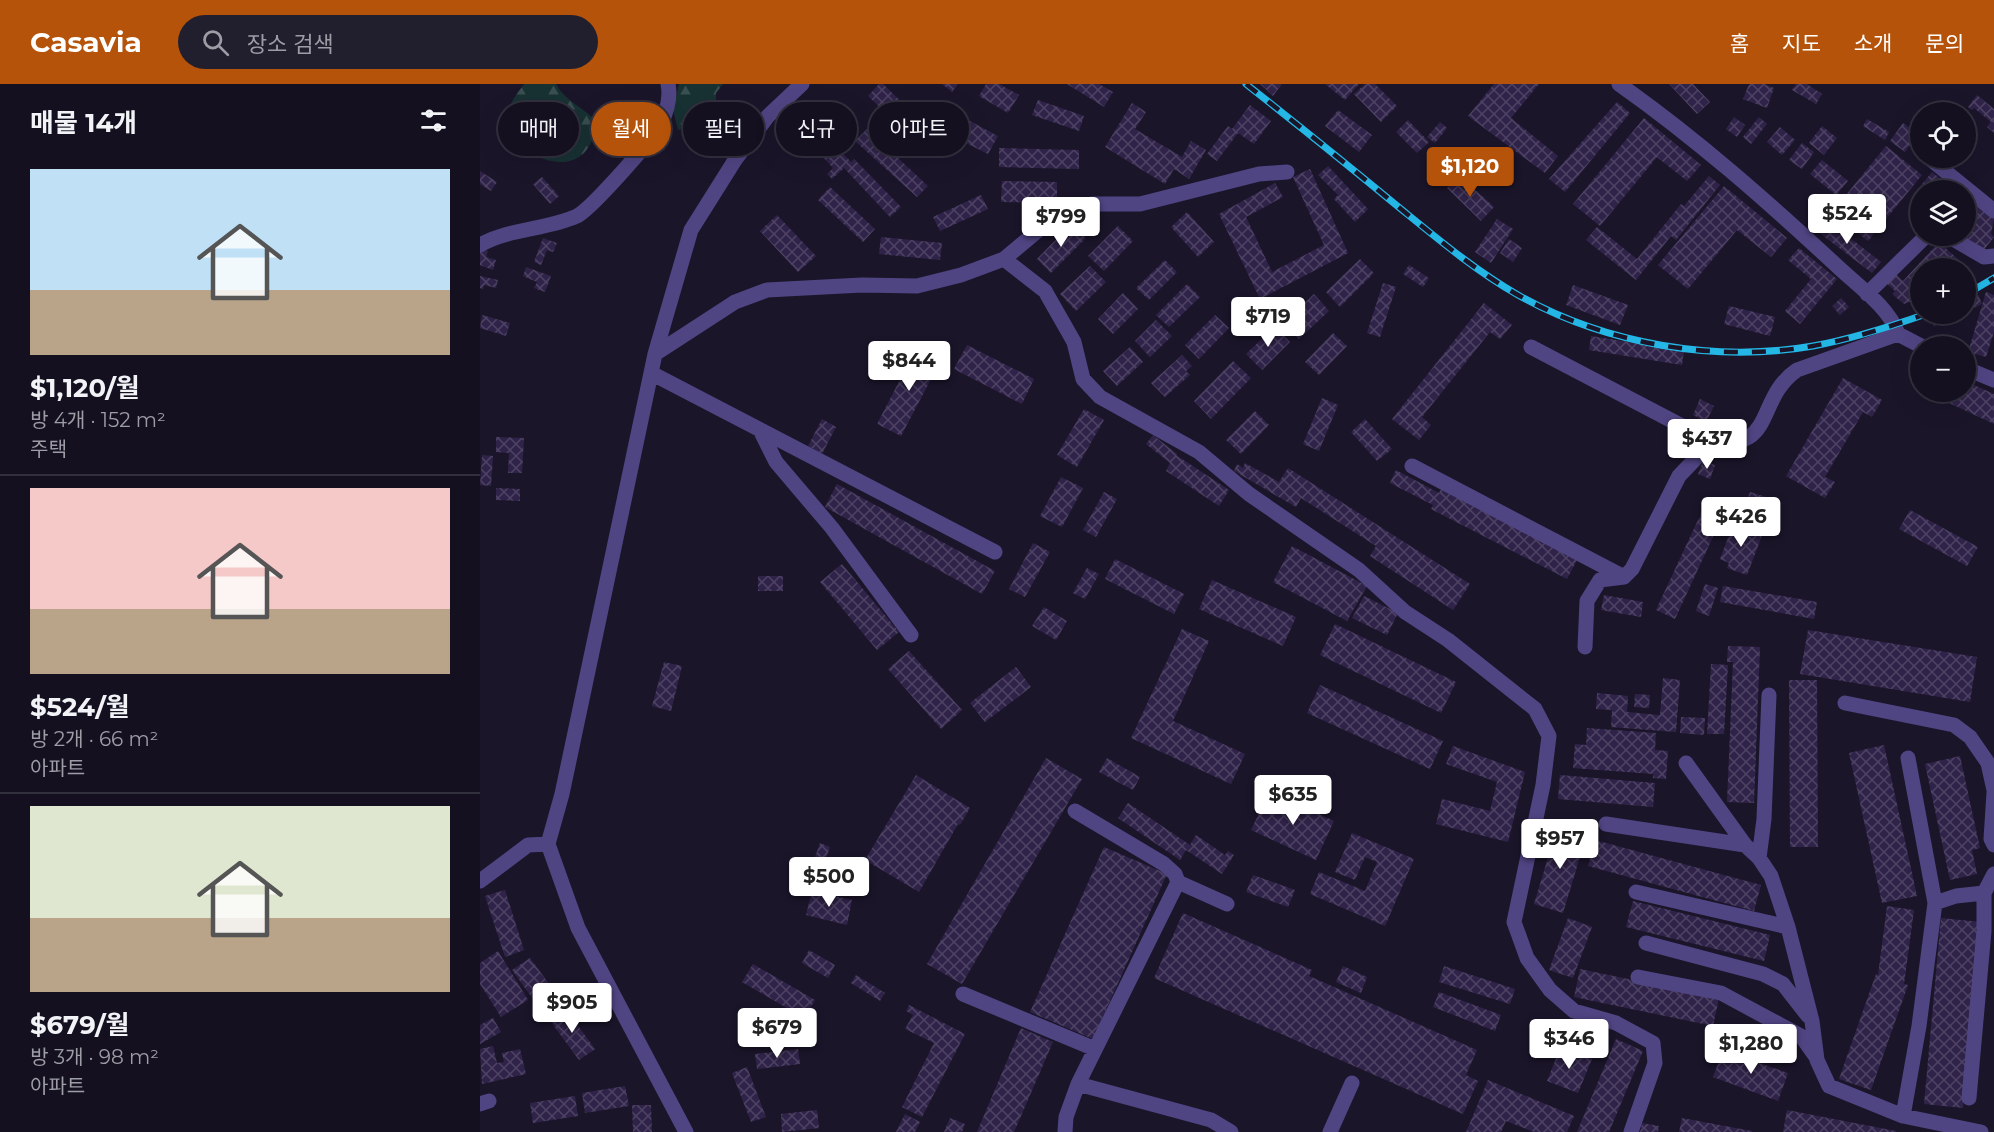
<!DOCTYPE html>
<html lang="ko">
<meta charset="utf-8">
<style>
body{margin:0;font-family:Montserrat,"Noto Sans KR",sans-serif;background:#211e2d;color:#f1f3f6;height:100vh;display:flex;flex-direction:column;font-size:22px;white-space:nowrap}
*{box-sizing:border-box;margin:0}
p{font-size:20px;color:#9d9da5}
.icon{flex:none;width:33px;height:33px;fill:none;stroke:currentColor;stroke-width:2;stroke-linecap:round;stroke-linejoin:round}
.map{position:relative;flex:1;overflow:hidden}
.side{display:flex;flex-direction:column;background:#141020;width:480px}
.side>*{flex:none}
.top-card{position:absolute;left:18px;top:18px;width:570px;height:54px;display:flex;gap:12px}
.buttons{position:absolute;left:1430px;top:18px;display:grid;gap:12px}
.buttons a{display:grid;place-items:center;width:66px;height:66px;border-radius:50%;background:#141020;box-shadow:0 6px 24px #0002,0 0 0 2px #33303e;font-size:30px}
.price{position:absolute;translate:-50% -51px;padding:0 14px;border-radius:6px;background:#fff;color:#222;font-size:20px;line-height:39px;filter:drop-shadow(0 2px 3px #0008)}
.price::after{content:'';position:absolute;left:50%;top:36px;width:18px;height:14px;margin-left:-9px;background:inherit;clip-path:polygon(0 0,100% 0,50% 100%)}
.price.active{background:#b45309;color:#fff}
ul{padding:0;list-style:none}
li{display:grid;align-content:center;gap:12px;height:318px;padding:0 30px}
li+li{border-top:2px solid #33303e}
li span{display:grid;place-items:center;height:186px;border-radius:0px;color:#555}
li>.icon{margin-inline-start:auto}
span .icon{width:108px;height:108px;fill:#fffc;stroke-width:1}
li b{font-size:26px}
h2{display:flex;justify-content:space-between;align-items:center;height:72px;padding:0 30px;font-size:26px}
.chip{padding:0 21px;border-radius:27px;background:#141020;box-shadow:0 6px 24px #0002,0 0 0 2px #33303e;font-size:21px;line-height:54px}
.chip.active{background:#b45309;color:#fff}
header{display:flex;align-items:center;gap:36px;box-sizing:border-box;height:84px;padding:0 30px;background:#b45309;color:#fff}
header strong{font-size:28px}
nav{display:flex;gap:33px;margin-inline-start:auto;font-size:21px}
.search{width:420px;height:54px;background:#211e2d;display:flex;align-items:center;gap:15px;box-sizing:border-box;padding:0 21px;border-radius:33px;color:#9d9da5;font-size:22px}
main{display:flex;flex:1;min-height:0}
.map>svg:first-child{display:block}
.forest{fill:url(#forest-firs)}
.building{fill:url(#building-cross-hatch)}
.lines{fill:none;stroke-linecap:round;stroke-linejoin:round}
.minor{stroke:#504583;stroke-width:15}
.rail-casing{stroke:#24b7e5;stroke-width:7}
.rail{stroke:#1b152a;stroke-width:4.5;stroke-dasharray:14;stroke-linecap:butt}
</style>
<header>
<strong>Casavia</strong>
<div class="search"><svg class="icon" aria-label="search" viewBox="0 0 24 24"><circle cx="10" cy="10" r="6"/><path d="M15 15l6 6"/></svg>장소 검색</div>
<nav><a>홈</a><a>지도</a><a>소개</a><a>문의</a></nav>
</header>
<main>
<section class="side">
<h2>매물 14개<svg class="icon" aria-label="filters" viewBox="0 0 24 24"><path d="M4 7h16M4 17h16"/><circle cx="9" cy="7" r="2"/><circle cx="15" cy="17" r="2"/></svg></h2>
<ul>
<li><span style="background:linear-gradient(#bfe0f5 65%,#b9a48a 0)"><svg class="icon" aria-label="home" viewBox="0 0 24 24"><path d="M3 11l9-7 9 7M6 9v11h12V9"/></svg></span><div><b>$1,120/월</b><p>방 4개 · 152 m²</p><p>주택</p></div></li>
<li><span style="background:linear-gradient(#f6c9c9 65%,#b9a48a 0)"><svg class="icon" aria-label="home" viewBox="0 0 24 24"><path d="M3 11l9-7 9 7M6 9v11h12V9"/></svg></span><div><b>$524/월</b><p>방 2개 · 66 m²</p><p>아파트</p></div></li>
<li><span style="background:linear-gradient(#dfe7d0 60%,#b9a48a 0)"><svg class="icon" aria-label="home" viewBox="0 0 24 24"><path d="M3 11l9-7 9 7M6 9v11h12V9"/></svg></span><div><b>$679/월</b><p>방 3개 · 98 m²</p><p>아파트</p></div></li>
</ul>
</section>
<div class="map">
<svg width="1514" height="1048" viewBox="0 0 1514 1048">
<defs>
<pattern id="forest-firs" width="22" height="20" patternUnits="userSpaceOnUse" patternTransform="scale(1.5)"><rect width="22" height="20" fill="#183133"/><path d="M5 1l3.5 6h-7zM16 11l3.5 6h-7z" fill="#3a4f51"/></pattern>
<pattern id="building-cross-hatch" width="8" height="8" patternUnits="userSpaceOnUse" patternTransform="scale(1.5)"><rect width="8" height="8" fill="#302349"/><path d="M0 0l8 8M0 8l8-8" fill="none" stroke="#4e4364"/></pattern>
</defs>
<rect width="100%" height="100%" fill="#1b152a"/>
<!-- forest -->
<path class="forest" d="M44,0H76C85,17 103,23 116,37C111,115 11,66 31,20C34,13 40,6 44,0Z
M199,0H243L236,9V35L198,46L193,26Z"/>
<!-- building -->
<path class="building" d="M399,0H403L435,31L422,45L388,12Z
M462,0H478L472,8Z
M506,0H519L539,11L528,29L499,12Z
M587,0H619L633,8L624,23Z
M780,0H802L793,12Z
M845,0H879L865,16Z
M885,0H895L917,22L901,38L874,10Z
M1014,0H1059L1031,34L1078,72L1065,89L988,32Z
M1189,0H1213L1230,18L1217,30Z
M1269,0H1284L1294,4L1287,24L1263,15Z
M1316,0H1327L1342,10L1336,20L1312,6Z
M1497,11L1514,25V49L1507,43L1511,38L1494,24L1492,26L1488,23Z
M558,16L604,32L599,47L552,31Z
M140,18L153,33L145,41L132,25Z
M1137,18L1150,29L1085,108L1069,95Z
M652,19L666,28L655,45L702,73L711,57L726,66L709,95L694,85L685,100L625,63Z
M770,21L791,37L774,60L758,49L737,77L727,70L748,42L752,45Z
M858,26L892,51L879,68L845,42Z
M1254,33L1265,41L1257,53L1246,45Z
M1279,33L1287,40L1271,60L1263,53Z
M1164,34L1221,81L1207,97L1177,73L1120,142L1093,120Z
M1387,35L1409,48L1405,56L1383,42Z
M488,36L518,52L508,70L478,55Z
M928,36L949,58L937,69L916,48Z
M960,38L967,44L955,59L947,53Z
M1423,39L1438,50L1425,68L1410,57Z
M1342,42L1357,54L1344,71L1329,59Z
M1300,43L1315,56L1302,71L1287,58Z
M387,45L448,102L437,113L375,57Z
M1322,59L1334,68L1322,85L1309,76Z
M354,60L371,78L374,75L421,123L410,133L364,84L352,95L347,90L353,84L342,72Z
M1406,62L1442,91L1388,157L1352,128Z
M519,64L599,66V85L519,83Z
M1342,76L1368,97L1356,111L1330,90Z
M848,82L888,125L875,138L854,115L858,111L838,91Z
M830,85L868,169L780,215L739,130L795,99L803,113L766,133L792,188L844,161L813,93Z
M0,87L17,98L11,107L0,100Z
M1452,88L1475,106H1440V117L1433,111Z
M979,91L1014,123L1001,137L967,104Z
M1229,92L1240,101L1196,156L1191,152L1156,196L1106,156L1117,143L1157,175L1201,120L1204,122Z
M62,93L79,112L70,120L53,100Z
M522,97L577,98V119L521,118Z
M1244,102L1307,154L1291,173L1257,146L1208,205L1178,181Z
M350,103L395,145L383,158L338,116Z
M501,111L508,125L460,147L453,133Z
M1485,115L1514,135L1511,150L1514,153L1503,167L1485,153Z
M707,128L734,158L718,173L691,143Z
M297,131L336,172L318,188L280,147Z
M1342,132L1401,178L1392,189L1333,144Z
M1017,135L1033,145L1011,179L995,168Z
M591,140L606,154L571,189L557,175Z
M638,142L653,157L624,187L608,172Z
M401,153L462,159L460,176L399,170Z
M63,154L77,159L73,168L67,166L61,181L54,178Z
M1029,155L1042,164L1033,178L1020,169Z
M1459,158L1481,178L1476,184H1440V214L1424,220L1412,210L1415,207L1405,198L1414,188L1423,197Z
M1319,164L1357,195L1320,240L1305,227L1331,195L1308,176Z
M0,165L8,167L6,173L16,176L13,186L0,181Z
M880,175L894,189L860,223L846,208Z
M685,176L697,188L669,216L656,204Z
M929,181L949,194L943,203L923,190Z
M610,182L626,198L596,227L580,210Z
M46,183L71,192L65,208L54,204L57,198L43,192Z
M0,192L18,196L16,204L4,201L3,205L0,204Z
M903,199L916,203L900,253L887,249Z
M707,200L720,213L689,243L676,231Z
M1093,201L1148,221L1140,241L1086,221Z
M1497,208L1502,220L1485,228V214Z
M1506,208L1514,211V248L1506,273L1488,268Z
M643,209L658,225L633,250L618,235Z
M834,210L849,227L819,255L804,239Z
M1361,214L1369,223L1360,231L1352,222Z
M1004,219L1032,241L1020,255L1010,248L942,333L951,341L939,356L912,335Z
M1249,222L1295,233L1290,252L1244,240Z
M1452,230H1481L1454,242L1449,231Z
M2,231L30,239L26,252L0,244Z
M735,231L749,244L719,275L705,261Z
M676,236L692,252L670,273L655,257Z
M795,242L810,258L782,286L766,270Z
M853,249L867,262L839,291L825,278Z
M1111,252L1204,267L1202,281L1109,266Z
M487,261L554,295L542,320L474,285Z
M437,263L461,276L421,352L397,340Z
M650,263L663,278L637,302L623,287Z
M702,271L712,282L706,287L710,291L685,313L671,299Z
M753,277L771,294L731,335L714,317Z
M1363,294L1402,316L1392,333L1383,328L1345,393L1355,398L1345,414L1306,392Z
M1485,297L1514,310V340L1467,318L1472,308H1485Z
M842,314L858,321L839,367L823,360Z
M1220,315L1234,322L1226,338L1213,331Z
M604,325L624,336L597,383L577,371Z
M775,327L789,341L761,370L746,356Z
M342,335L356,343L342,370L328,362Z
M885,335L912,365L897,377L871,348Z
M673,351L697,370L696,371L749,406L739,422L686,387L690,379L666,360Z
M16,353L44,354L42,389H28L29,369L16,368Z
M2,371L13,372L11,402L0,401Z
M1223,377L1235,381L1230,395L1218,390Z
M765,379L799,398L808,384L990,500L973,526L890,472L896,462L821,414L816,423L754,387L757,380L763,384Z
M916,386L959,409L961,405L1097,476L1087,495L951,425L953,421L910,399Z
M581,393L603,404L582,443L560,432Z
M357,400L515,487L502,510L345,423Z
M16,404L40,405V417L16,416Z
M624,408L637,415L616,453L603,446Z
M1270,408L1296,416L1291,429L1266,419Z
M1225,421L1244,429L1195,535L1176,526Z
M1430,426L1498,463L1487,482L1419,445Z
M1254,438L1283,449L1267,491L1247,484L1249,479L1240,475Z
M553,459L570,468L545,513L529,505Z
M812,462L887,502L867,537L793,498Z
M635,475L704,510L694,530L625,495Z
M362,480L419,548L397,566L340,498Z
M607,484L619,490L605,515L593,509Z
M278,492H303V507H278Z
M732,496L816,533L803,562L719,525Z
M1225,500L1238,504L1229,532L1216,527Z
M1243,502L1337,518L1334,535L1240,518Z
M1124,511L1163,518L1161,533L1121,526Z
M884,512L918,529L907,551L872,534Z
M564,523L587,537L576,556L552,542Z
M855,540L976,598L961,629L840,571Z
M702,545L729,557L693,637L765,670L751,700L651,654Z
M1328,546L1497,573L1490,618L1320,590Z
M1248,562L1280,563L1274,719L1247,718L1253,578H1247Z
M429,567L482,626L461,645L408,585Z
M184,578L202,582L191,627L172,622Z
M1231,580L1248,581L1244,650H1227Z
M536,583L551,603L505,638L490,619Z
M1183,594L1200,596L1196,648L1131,643L1132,626L1116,625L1117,609L1148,612L1147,628L1180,631Z
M1309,596H1337L1338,763H1310Z
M840,601L963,657L950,685L827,629Z
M1155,610L1170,611L1169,624L1154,623Z
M1201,633L1225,634L1224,651L1200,649Z
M1107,644L1176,649L1175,666L1188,667L1186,695L1173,694V690L1093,684L1095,660L1106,661Z
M1404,661L1437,812L1402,819L1369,669Z
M973,662L1045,688L1028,758L956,740L962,715L1010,727L1017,698L966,680Z
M1480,672L1500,764L1492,766L1497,790L1470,796L1445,680Z
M566,674L602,695L482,900L447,880Z
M627,674L660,693L653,706L619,688Z
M436,691L490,724L480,741L478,740L439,808L385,776Z
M1080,691L1175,699L1173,723L1078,715Z
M790,707L854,737L836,776L771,746Z
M648,719L710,761L716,751L745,771L748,767L754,771L742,790L706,766L700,776L638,734Z
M1077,744L1106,753L1083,829L1054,820Z
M872,749L934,775L905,842L830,810L839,788L885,807L897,778L885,773L875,796L855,788Z
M1115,756L1281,801L1274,827L1108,782Z
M340,759L350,763L345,777L335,773Z
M624,763L687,790L613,955L550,928Z
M773,791L815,806L808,823L766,808Z
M25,806L44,866L25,873L5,812Z
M332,807L372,816L367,841L326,831Z
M1153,817L1290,851L1284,877L1146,843Z
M1407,822L1434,826L1424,900L1428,901L1391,1006L1359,995L1396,890L1398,891Z
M703,829L832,886L829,892L997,966L986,991L998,997L983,1030L674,894Z
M1088,834L1112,843L1093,894L1069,886Z
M1461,834L1501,838L1483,1024L1444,1020Z
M329,866L355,881L348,894L322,879Z
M18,867L48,916L21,933L0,900V879Z
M50,874L81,916L63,929L32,886Z
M273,880L335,916L324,934L262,898Z
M863,882L887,893L881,909L856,898Z
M964,882L1035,905L1030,920L959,898Z
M1100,885L1239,914L1233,942L1094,913Z
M376,891L405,909L400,917L371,899Z
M959,908L1021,931L1015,947L953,923Z
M429,921L485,950L442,1033L422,1023L454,959L425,945L433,931L426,927Z
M84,923L115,965L99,976L68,934Z
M13,934L21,948L0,960V941Z
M541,944L573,958L534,1048H497Z
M1136,955L1163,967L1129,1048H1097Z
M13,962L17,979L24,978L22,969L40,965L46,990L2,1000L0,965Z
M1081,962L1112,975L1098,1009L1067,997Z
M318,965L320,980L277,985L275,970Z
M1243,966L1308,989L1298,1017L1233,993Z
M267,983L286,1033L271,1038L252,989Z
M1008,996L1094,1032L1087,1048H1054L1026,1037L1021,1048H986Z
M145,1002L149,1022L105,1029L102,1009Z
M95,1012L98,1032L53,1039L50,1019Z
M152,1021H171L172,1048H153Z
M337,1026L339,1044L302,1048L301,1030Z
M1307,1026L1416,1047V1048H1303Z
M425,1030L440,1038L435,1048H416Z
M470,1034L485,1040L482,1048H464Z
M1202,1034L1272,1047V1048H1199Z
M1162,1039L1179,1042L1178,1048H1160Z"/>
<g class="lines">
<!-- minor -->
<path class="minor" d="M1139,0C1217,55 1288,118 1357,182C1377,201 1410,224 1418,250L1441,262
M1449,74L1514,127
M1468,152L1504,173L1514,172
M0,161C30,144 66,146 97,132C111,125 173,55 181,40C187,27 191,14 188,0
M524,175L573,134L611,120H660L779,90L807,88
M1387,210L1446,152
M1051,263L1223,353C1298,374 1273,316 1317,286L1418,250
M175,270L255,218L287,206L382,201L437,202L481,191L524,175L565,207L594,258L603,295L620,313L719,368L769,410L879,486L925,528L968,556L1055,625L1069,652L1063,701L1034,838L1047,874L1070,906L1094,927L1136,939L1173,959L1175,979L1151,1048
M1485,284L1514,296
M171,289L515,468
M280,346L296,378L352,444L431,551
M932,382L1144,493
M1105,563L1107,517L1120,496L1144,493L1152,485L1199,392L1220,370L1229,355
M1365,619L1474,641L1490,653L1508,679L1514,706
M1206,679L1265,761
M1514,709L1511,755L1514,761
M1126,740L1265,761L1279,774L1291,792L1308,843L1332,937L1337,976L1349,1002L1423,1032L1501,1048
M68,760L98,844L206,1048
M1279,774L1284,735L1289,611
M0,797L48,761L68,760L82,710L175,270L211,146L255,76L288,32L322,0
M698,798L747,820
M1156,808L1308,843
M1455,819L1476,812L1504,809L1514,790
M1166,859L1283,890L1303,900L1328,932
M1158,893L1241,909L1321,952L1336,973
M483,910L615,965
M598,1000L731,1036L751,1048
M1489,1014L1504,847V809
M0,1020L9,1017
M1423,1032L1439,942L1455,819L1428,674
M585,1048L586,1033L598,1000L698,798L695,790L684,780L595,727
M850,1048L872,999"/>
<defs>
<path id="rail" d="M766,0C818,41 870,83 921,125C959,156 996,187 1038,211C1125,260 1235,279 1333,262C1372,255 1409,243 1446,230
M1485,211L1514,194"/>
</defs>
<!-- rail casing -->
<use href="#rail" class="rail-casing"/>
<!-- rail -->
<use href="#rail" class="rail"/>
</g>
</svg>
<div class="buttons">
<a><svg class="icon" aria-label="locate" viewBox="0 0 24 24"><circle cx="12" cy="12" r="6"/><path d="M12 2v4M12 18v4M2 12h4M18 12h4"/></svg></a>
<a><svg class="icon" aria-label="layers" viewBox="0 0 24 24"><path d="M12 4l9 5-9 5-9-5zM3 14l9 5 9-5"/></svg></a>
<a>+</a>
<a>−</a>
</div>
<b class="price active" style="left:990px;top:114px">$1,120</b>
<b class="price" style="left:1367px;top:161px">$524</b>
<b class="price" style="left:581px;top:164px">$799</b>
<b class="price" style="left:788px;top:264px">$719</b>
<b class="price" style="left:429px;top:308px">$844</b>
<b class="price" style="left:1227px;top:386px">$437</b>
<b class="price" style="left:1261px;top:464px">$426</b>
<b class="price" style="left:813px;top:742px">$635</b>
<b class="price" style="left:1080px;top:786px">$957</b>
<b class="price" style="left:349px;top:824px">$500</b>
<b class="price" style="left:92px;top:950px">$905</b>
<b class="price" style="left:297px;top:975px">$679</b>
<b class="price" style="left:1089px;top:986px">$346</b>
<b class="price" style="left:1271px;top:991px">$1,280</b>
<div class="top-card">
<a class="chip">매매</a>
<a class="chip active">월세</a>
<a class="chip">필터</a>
<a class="chip">신규</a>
<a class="chip">아파트</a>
</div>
</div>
</main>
